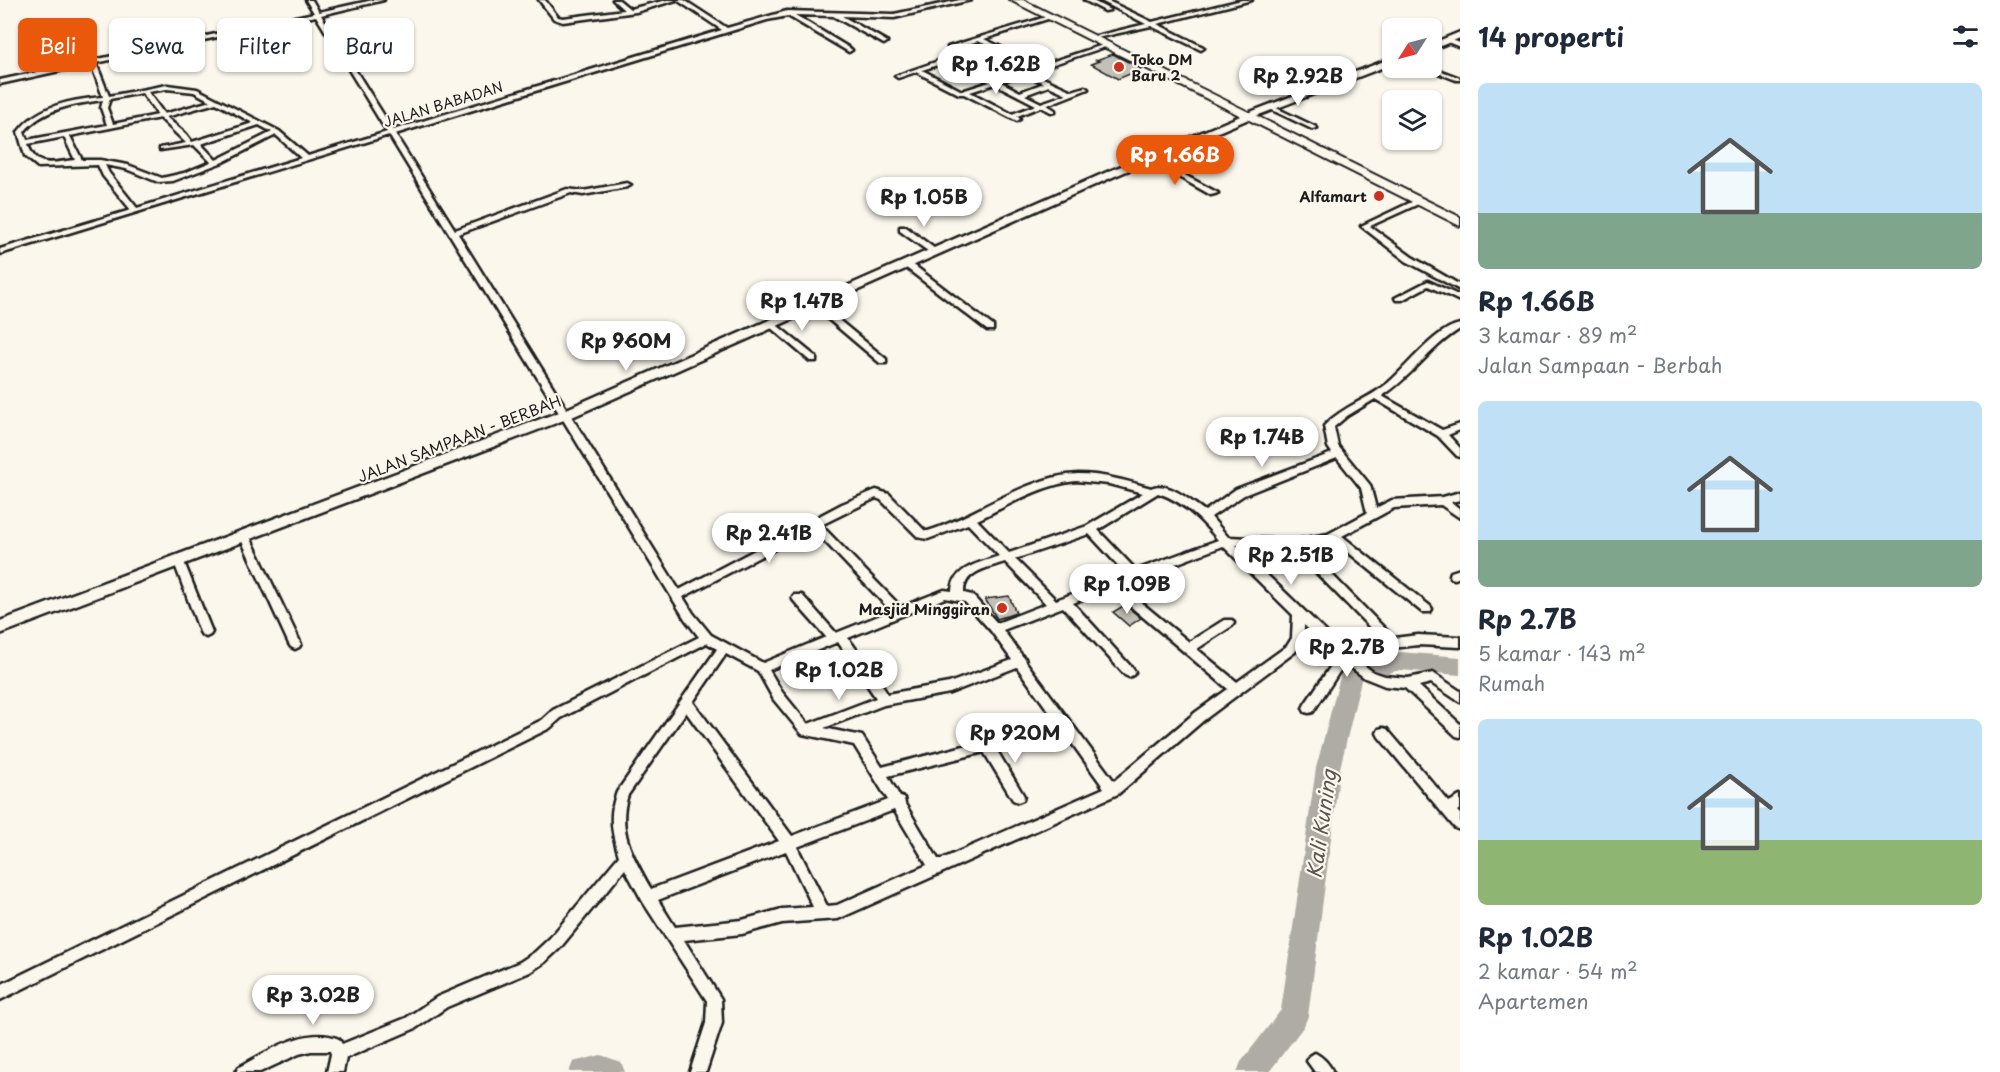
<!DOCTYPE html>
<html lang="id">
<meta charset="utf-8">
<style>
body{margin:0;font-family:"Playpen Sans",sans-serif;background:#f6f6f7;color:#1f2937;height:100vh;display:flex;flex-direction:column;font-size:22px;white-space:nowrap}
*{box-sizing:border-box;margin:0}
p{font-size:20px;color:#747a83}
.icon{flex:none;width:33px;height:33px;fill:none;stroke:currentColor;stroke-width:2;stroke-linecap:round;stroke-linejoin:round}
.map{position:relative;flex:1;overflow:hidden}
.side{display:flex;flex-direction:column;background:#fff;width:540px}
.side>*{flex:none}
.top-card{position:absolute;left:18px;top:18px;width:570px;height:54px;display:flex;gap:12px}
.needle{width:39px;rotate:234deg}
.tools{position:absolute;left:1382px;top:18px;display:grid;gap:12px}
.tools a{display:grid;place-items:center;width:60px;height:60px;border-radius:9px;background:#fff;box-shadow:0 2px 4px #0004;font-size:30px}
.price{position:absolute;translate:-50% -51px;padding:0 14px;border-radius:21px;background:#fff;color:#222;font-size:20px;line-height:39px;filter:drop-shadow(0 2px 3px #0008)}
.price::after{content:'';position:absolute;left:50%;top:36px;width:18px;height:14px;margin-left:-9px;background:inherit;clip-path:polygon(0 0,100% 0,50% 100%)}
.price.active{background:#ea580c;color:#fff}
ul{padding:0;list-style:none}
li{display:grid;align-content:center;gap:12px;height:318px;padding:0 18px}
li span{display:grid;place-items:center;height:186px;border-radius:9px;color:#555}
li>.icon{margin-inline-start:auto}
span .icon{width:108px;height:108px;fill:#fffc;stroke-width:1}
li b{font-size:26px}
h2{display:flex;justify-content:space-between;align-items:center;height:72px;padding:0 18px;font-size:26px}
.tag{padding:0 21px;border-radius:9px;background:#fff;box-shadow:0 2px 4px #0004;font-size:21px;line-height:54px}
.tag.active{background:#ea580c;color:#fff}
main{display:flex;flex:1;min-height:0}
.map>svg:first-child{display:block}
.lines{fill:none;stroke-linecap:round;stroke-linejoin:round}
.river{fill:#afaca5;fill-rule:evenodd}
.building{fill:#c3c0b8;stroke:#1c1c1c;stroke-width:1.5}
.street-casing{stroke:#1c1c1c;stroke-width:5}
.secondary-casing{stroke:#1c1c1c;stroke-width:5}
.highway-casing{stroke:#1c1c1c;stroke-width:4}
.street{fill:#fbf7ec;fill-rule:evenodd}
.secondary{fill:#fbf7ec;fill-rule:evenodd}
.highway{fill:#fbf7ec;fill-rule:evenodd}
.poi-dot{fill:#c8321e;stroke:#fbf7ec;stroke-width:2}
.labels{text-anchor:middle;dominant-baseline:central;stroke-width:4.5;stroke-linejoin:round;paint-order:stroke}
.far-poi-label{font-size:14px;font-weight:bold;fill:#1c1c1c;stroke:#fbf7ec;text-anchor:start}
.far-street-label{font-size:14px;fill:#1c1c1c;stroke:#fbf7ec}
.street-label{font-size:15px;fill:#1c1c1c;stroke:#fbf7ec}
.poi-label{font-size:15px;font-weight:bold;fill:#1c1c1c;stroke:#fbf7ec;text-anchor:end}
.near-water-label{font-size:20px;font-style:italic;fill:#575653;stroke:#fbf7ec}
</style>
<main>
<div class="map">
<svg width="1460" height="1072" viewBox="0 0 1460 1072">
<rect width="100%" height="100%" fill="#fbf7ec"/>
<filter id="ink" filterUnits="userSpaceOnUse"><feTurbulence type="fractalNoise" baseFrequency=".0167" numOctaves="2"/><feDisplacementMap in="SourceGraphic" scale="12" xChannelSelector="R" yChannelSelector="G"/><feConvolveMatrix kernelMatrix="1 2 1 2 8 2 1 2 1" color-interpolation-filters="sRGB"/></filter>
<g filter="url(#ink)">
<g class="lines">
<!-- river -->
<path class="river" d="M1400,652L1460,657V675L1400,670L1361,680L1340,768L1308,1016L1304,1026L1269,1072H1237L1241,1062L1281,1010L1316,768L1341,673L1344,667Z
M601,1055L621,1062L625,1072H569L573,1062Z"/>
</g>
<!-- building -->
<path class="building" d="M1113,54L1142,69L1118,79L1091,64L1099,61L1096,60Z
M1009,596L1016,613L997,619L985,599Z
M1125,605L1141,618L1129,626L1113,612Z"/>
<g class="lines">
<defs>
<path id="street" d="M306,0H312L319,12L373,0H384L321,15L393,130L722,30L677,0H684L727,28L787,11L894,14L960,0H971L894,18L842,16L886,41L887,42L884,44L833,16L795,15L851,49L852,50L849,52L788,16L767,20L395,134L455,230L567,189L583,191L627,183L631,185L627,187L583,195L571,193L458,234L679,590L842,504L876,490L889,494L925,531H928C977,516 1026,476 1078,474C1103,474 1127,481 1151,488C1168,480 1191,502 1205,511L1236,489L1332,453L1328,447L1324,426L1326,424C1344,406 1369,399 1388,383C1407,367 1436,328 1460,324V329C1430,347 1411,378 1382,396L1442,430L1460,424V430L1448,435L1460,448V457L1457,456L1438,436L1375,399L1347,416L1334,427L1338,446L1370,485L1376,508L1392,500L1443,497L1460,492V500L1451,502L1460,509V518L1441,505L1394,508L1342,536L1430,606L1432,609L1430,612H1422L1333,540L1304,546L1394,638L1418,635L1460,637V647L1418,645L1392,648L1388,646L1292,548L1236,545L1348,653L1373,672L1385,676L1408,678L1433,673L1460,691V702L1431,683L1419,686L1460,724V737L1456,736L1405,688L1385,686L1365,678L1345,663L1313,712L1309,713L1305,712L1303,708L1305,704L1337,657L1304,625V639L1295,652L1204,720L1118,794L838,919L782,923L742,934L684,940L721,999L722,1023L706,1072H690L706,1023L707,1001L643,902L625,869L560,948L545,962L530,972L447,1007L416,1028L346,1058L343,1072H327L331,1054L330,1051H311L299,1054L260,1072H236L239,1067C267,1052 306,1025 339,1039L342,1044L406,1018L437,997L520,962L535,952L550,938L619,856C612,834 608,815 617,792L717,649L707,643L561,718L550,728L0,1000V985L542,720L553,710L699,637L685,619L389,135L0,254V249L131,210L103,176L98,165L38,167L25,156L18,132C38,105 71,100 103,97L91,64L0,84V80L314,13ZM316,16L387,132L308,156L279,131L197,89L167,85L109,96L96,63ZM167,89L194,92L211,101L164,114L148,92ZM142,93L158,115L113,124L107,108L110,99ZM103,100L101,108L107,125L27,140L24,132C43,108 75,104 103,100ZM216,103L253,123L192,142L186,134L166,117ZM160,118L186,143L160,148V150L194,145L211,162L184,173L162,178L128,165L100,160H82L70,136ZM259,125L272,132L216,160L201,144ZM276,135L301,158L137,208L109,173L105,165L126,169L158,182L173,181L223,162ZM64,137L75,160C53,162 36,170 28,144ZM1337,458L1361,488L1367,513L1328,534L1295,540L1228,537L1211,517L1244,495ZM1076,481L1109,484L1143,493L1087,526L1009,553L977,520C1009,505 1040,485 1076,481ZM1158,493C1183,501 1202,520 1218,540L1136,570L1098,530ZM876,498L881,500L918,537L922,538L928,539L968,524L999,556C980,563 953,567 952,591L944,590L901,607L821,525ZM813,529L891,611L836,633L802,595H794L792,598L794,601L826,637L763,663L711,635L693,613L683,597ZM1089,534L1126,574L1056,600L1015,559ZM1223,546L1293,615L1292,638L1287,646L1237,682L1197,649L1232,626L1234,623L1232,620H1224L1189,642L1120,585ZM1005,562L1046,604L997,623L972,595L964,593C963,571 988,568 1005,562ZM1110,589L1228,689L1196,712L1114,781L1026,662L1025,658L1023,657L1003,630L1063,607L1125,675L1129,677L1133,675L1135,672L1133,669L1073,603ZM945,598L965,602L991,631L1012,660L949,683L887,694L883,686L848,638ZM838,642L876,698L808,724L782,692L769,670ZM726,654L758,671L774,700L802,734L854,745L888,800L792,836L693,702ZM1017,667L1055,720L995,738L882,767L862,736L824,728L884,705L950,693ZM686,712L779,841L651,889C634,859 616,830 628,795ZM1061,728L1104,788L942,859H938L905,804L904,798L900,797L888,776L984,752L1013,800L1018,802L1023,800L1024,796L996,749ZM894,810L927,865L837,905L827,906L797,847ZM786,851L813,907L782,909L742,920L675,927L658,900Z
M539,0H545L558,17L563,18L624,10L613,0H619L630,9L667,0H676L636,12L563,22L554,19Z
M1084,0H1091L1110,10L1105,11Z
M1099,0H1106L1152,22L1242,0H1252L1157,24L1203,47L1204,48L1201,50L1151,26L1092,39V37L1146,24Z
M1049,16L1054,17L984,39L1007,50V52L999,51L974,61L971,59L972,58L994,48L978,41L951,49L948,47Z
M1447,38L1460,43V47L1445,41L1444,40Z
M1106,44L1111,45L1030,72L1072,91L1085,87L1088,89L1047,105L1055,110V112H1051L1041,107L1017,116L1020,119L1017,121L964,94H959L916,72L898,78L895,76L950,57L996,80ZM950,61L990,82L962,91L922,70ZM1024,74L1044,83L1020,92L1001,82ZM995,84L1036,105L1012,114L970,92ZM1049,86L1067,94L1041,103L1025,95Z
M1431,67L1460,78V80H1456L1425,68Z
M1272,106L1316,127L1317,128L1312,129L1270,109L1269,108Z
M1147,157H1151L1218,193L1211,195L1147,159Z
M1418,199L1425,201L1370,226L1412,257L1460,285V290L1406,261L1361,226Z
M900,227H906L939,252L935,254H932L900,231Z
M905,263H911L993,326V330H987L905,267Z
M1428,281L1460,296V301L1428,286L1402,300H1396L1395,298Z
M817,302L886,359V363H880L814,307V303Z
M773,322L816,357V361H810L770,327L769,325Z
M245,533L250,537L301,644L299,647L295,649L291,647L289,644L240,537Z
M179,558L183,559L184,562L212,632L210,635L206,637L202,635L200,632L174,562L175,559Z
M1460,569V577L1455,579L1451,578L1450,575L1451,572Z
M1383,728L1387,729L1449,802L1460,796V809L1457,811L1460,814V830L1455,828L1379,737L1377,733L1379,729Z
M1315,1053C1323,1057 1329,1064 1333,1072H1315L1307,1061L1310,1056Z"/>
<path id="secondary" d="M1460,32V38L1431,50V44Z
M1392,58V64L1251,118L1115,176L572,417L0,634V621L562,411L1107,172L1245,114Z"/>
<path id="highway" d="M1010,0H1023L1460,217V226Z"/>
</defs>
<!-- street casing -->
<use href="#street" class="street-casing"/>
<!-- secondary casing -->
<use href="#secondary" class="secondary-casing"/>
<!-- highway casing -->
<use href="#highway" class="highway-casing"/>
<!-- street -->
<use href="#street" class="street"/>
<!-- secondary -->
<use href="#secondary" class="secondary"/>
<!-- highway -->
<use href="#highway" class="highway"/>
</g>
</g>
<!-- markers -->
<g class="poi-dot">
<circle cx="1119" cy="67" r="6"/>
<circle cx="1379" cy="196" r="6"/>
<circle cx="1002" cy="608" r="6"/>
</g>
<g class="labels">
<!-- far-poi labels -->
<g class="far-poi-label">
<text x="1131" y="59">Toko DM<tspan x="1131" dy="16">Baru 2</tspan></text>
<text x="1367" y="196" text-anchor="end">Alfamart</text>
</g>
<!-- far-street labels -->
<g class="far-street-label">
<text transform="translate(443 104) rotate(-17)">JALAN BABADAN</text>
</g>
<!-- street labels -->
<g class="street-label">
<text transform="translate(459 438) rotate(-21)">JALAN SAMPAAN - BERBAH</text>
</g>
<!-- poi labels -->
<g class="poi-label">
<text x="990" y="608">Masjid Minggiran</text>
</g>
<!-- near-water labels -->
<g class="near-water-label">
<text transform="translate(1321 824) rotate(-82)">Kali Kuning</text>
</g>
</g>
</svg>
<div class="tools">
<a><svg class="needle" viewBox="-14 -14 28 28"><path d="M0-13l5 13h-10z" fill="#e53935"/><path d="M0 13l5-13h-10z" fill="#747a83"/></svg></a>
<a><svg class="icon" aria-label="layers" viewBox="0 0 24 24"><path d="M12 4l9 5-9 5-9-5zM3 14l9 5 9-5"/></svg></a>
</div>
<b class="price" style="left:996px;top:95px">Rp 1.62B</b>
<b class="price" style="left:1298px;top:107px">Rp 2.92B</b>
<b class="price active" style="left:1175px;top:186px">Rp 1.66B</b>
<b class="price" style="left:924px;top:228px">Rp 1.05B</b>
<b class="price" style="left:802px;top:332px">Rp 1.47B</b>
<b class="price" style="left:626px;top:372px">Rp 960M</b>
<b class="price" style="left:1262px;top:468px">Rp 1.74B</b>
<b class="price" style="left:769px;top:564px">Rp 2.41B</b>
<b class="price" style="left:1291px;top:586px">Rp 2.51B</b>
<b class="price" style="left:1127px;top:615px">Rp 1.09B</b>
<b class="price" style="left:1347px;top:678px">Rp 2.7B</b>
<b class="price" style="left:839px;top:701px">Rp 1.02B</b>
<b class="price" style="left:1015px;top:764px">Rp 920M</b>
<b class="price" style="left:313px;top:1026px">Rp 3.02B</b>
<div class="top-card">
<a class="tag active">Beli</a>
<a class="tag">Sewa</a>
<a class="tag">Filter</a>
<a class="tag">Baru</a>
</div>
</div>
<section class="side">
<h2>14 properti<svg class="icon" aria-label="filters" viewBox="0 0 24 24"><path d="M4 7h16M4 17h16"/><circle cx="9" cy="7" r="2"/><circle cx="15" cy="17" r="2"/></svg></h2>
<ul>
<li><span style="background:linear-gradient(#bfe0f5 70%,#7fa58c 0)"><svg class="icon" aria-label="home" viewBox="0 0 24 24"><path d="M3 11l9-7 9 7M6 9v11h12V9"/></svg></span><div><b>Rp 1.66B</b><p>3 kamar · 89 m²</p><p>Jalan Sampaan - Berbah</p></div></li>
<li><span style="background:linear-gradient(#bfe0f5 75%,#7fa58c 0)"><svg class="icon" aria-label="home" viewBox="0 0 24 24"><path d="M3 11l9-7 9 7M6 9v11h12V9"/></svg></span><div><b>Rp 2.7B</b><p>5 kamar · 143 m²</p><p>Rumah</p></div></li>
<li><span style="background:linear-gradient(#bfe0f5 65%,#8fb573 0)"><svg class="icon" aria-label="home" viewBox="0 0 24 24"><path d="M3 11l9-7 9 7M6 9v11h12V9"/></svg></span><div><b>Rp 1.02B</b><p>2 kamar · 54 m²</p><p>Apartemen</p></div></li>
</ul>
</section>
</main>
